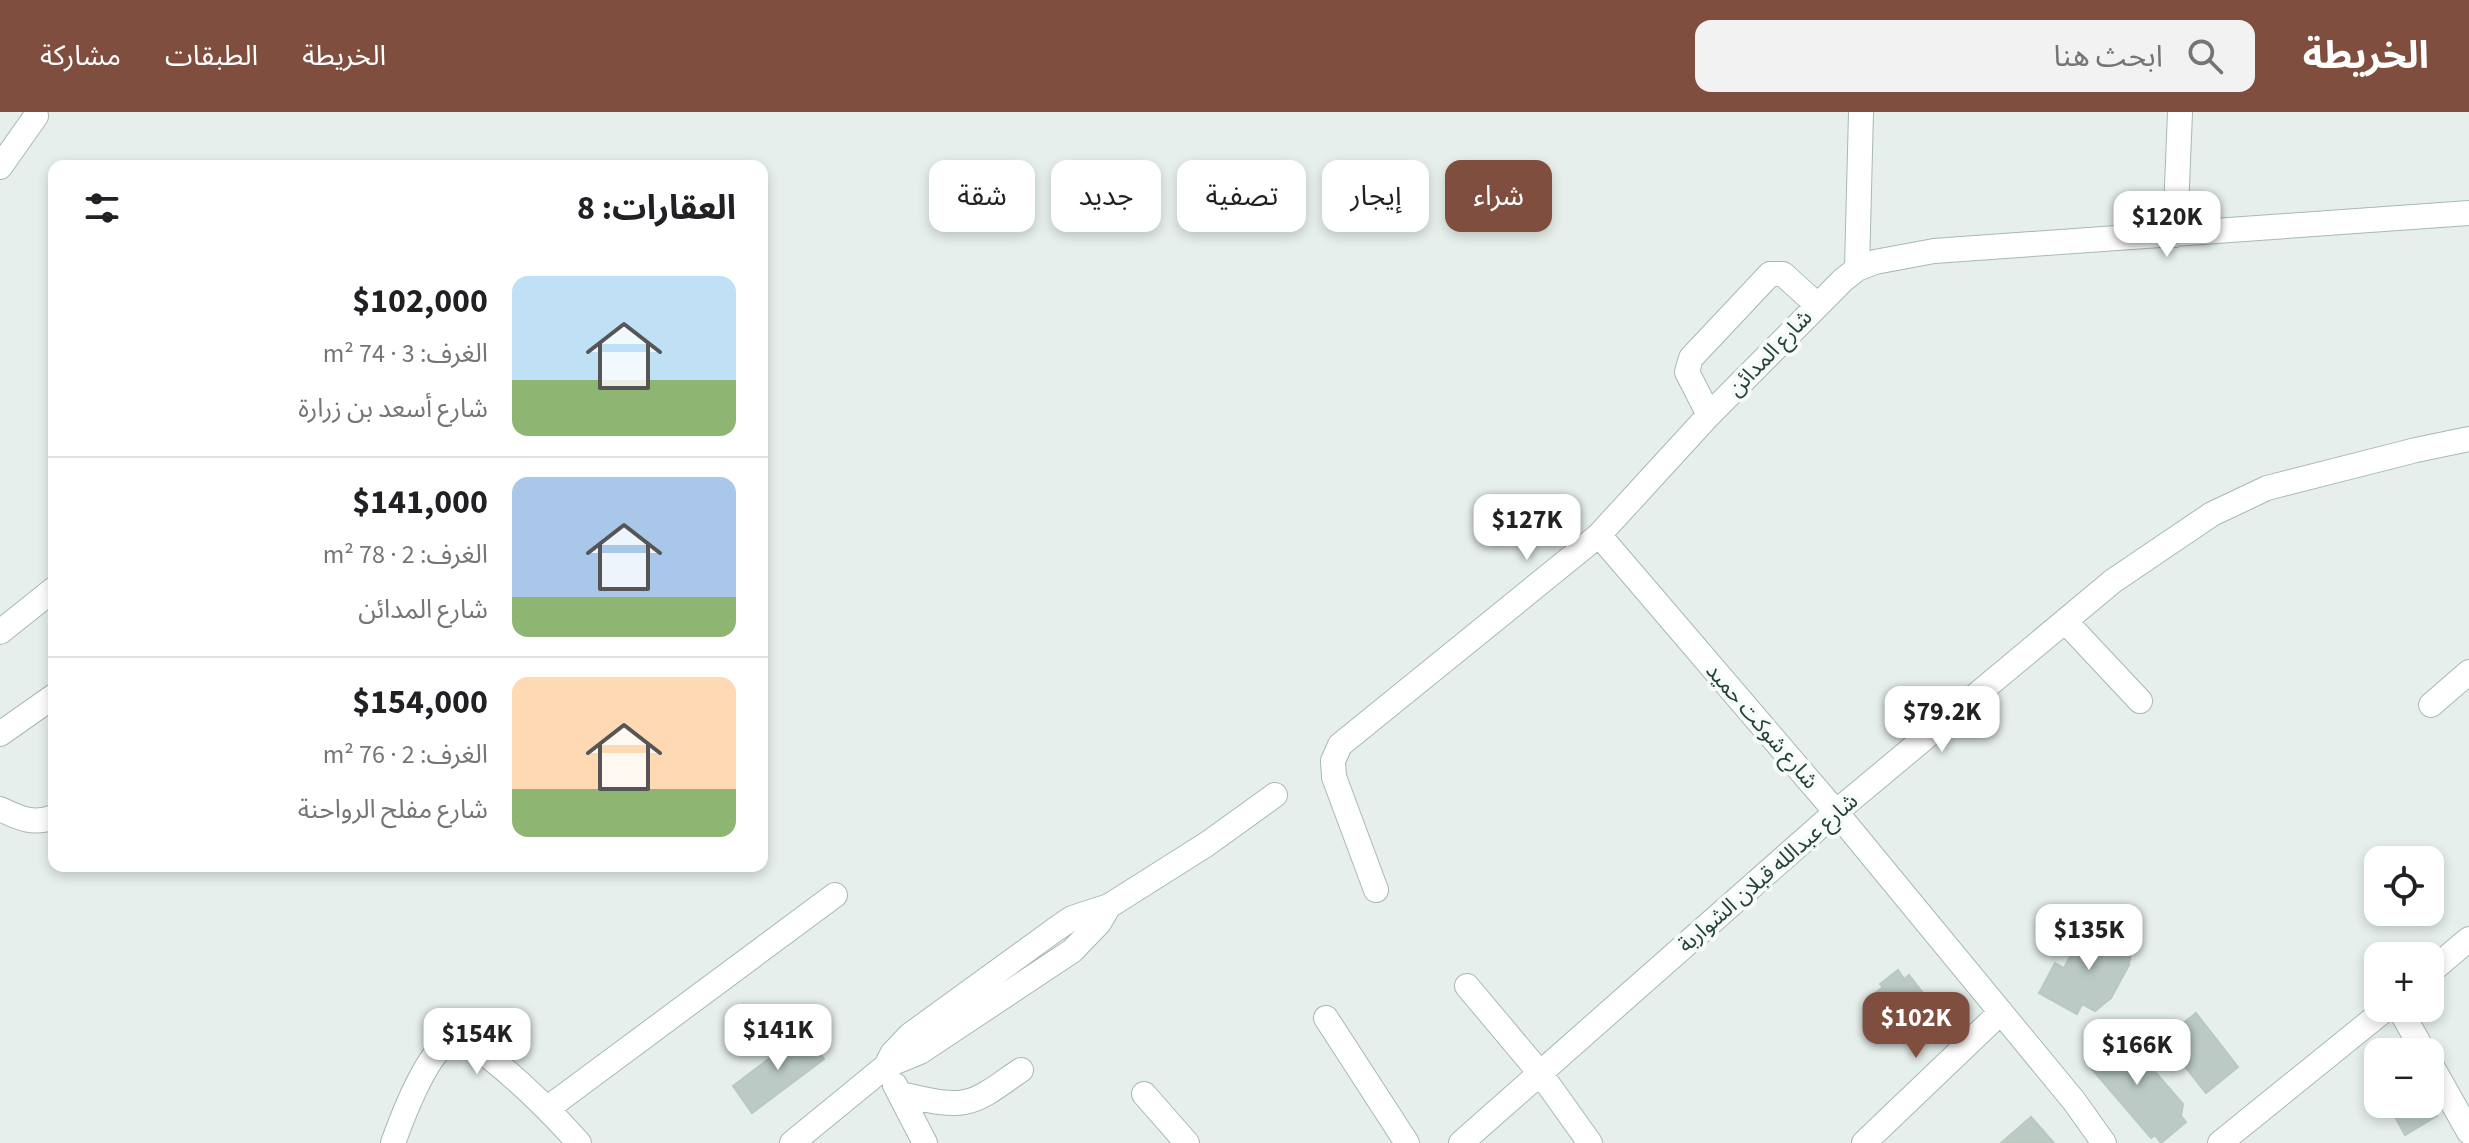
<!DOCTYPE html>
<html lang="ar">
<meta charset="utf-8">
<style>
body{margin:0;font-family:"Source Sans 3","Noto Sans Arabic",sans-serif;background:#f2f2f2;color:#202124;direction:rtl;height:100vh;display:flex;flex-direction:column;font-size:30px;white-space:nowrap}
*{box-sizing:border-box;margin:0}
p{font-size:26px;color:#757577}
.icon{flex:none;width:44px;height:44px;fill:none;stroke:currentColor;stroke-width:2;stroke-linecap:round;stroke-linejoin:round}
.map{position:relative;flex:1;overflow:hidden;direction:ltr}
.side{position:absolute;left:48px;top:48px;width:720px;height:712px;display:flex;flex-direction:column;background:#fff;border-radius:16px;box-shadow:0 4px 12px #0003;direction:rtl}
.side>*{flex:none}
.banner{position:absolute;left:792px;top:48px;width:760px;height:72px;direction:rtl;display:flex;gap:16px}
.buttons{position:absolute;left:2364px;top:734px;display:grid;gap:16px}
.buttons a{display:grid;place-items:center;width:80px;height:80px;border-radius:16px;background:#fff;box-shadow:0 4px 12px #0003;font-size:40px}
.price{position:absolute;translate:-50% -68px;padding:0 18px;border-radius:16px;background:#fff;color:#222;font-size:26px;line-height:52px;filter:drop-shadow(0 2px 4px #0008)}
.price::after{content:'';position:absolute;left:50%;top:48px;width:24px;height:18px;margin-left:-12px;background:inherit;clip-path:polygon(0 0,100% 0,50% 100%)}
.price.selected{background:#7f4e3f;color:#fff}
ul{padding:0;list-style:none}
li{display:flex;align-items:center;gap:24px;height:200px;padding:0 32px}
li+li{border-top:2px solid #e0e0e0}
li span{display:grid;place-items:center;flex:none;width:224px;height:160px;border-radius:16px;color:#555}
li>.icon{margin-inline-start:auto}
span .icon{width:96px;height:96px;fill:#fffc;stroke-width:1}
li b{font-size:34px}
h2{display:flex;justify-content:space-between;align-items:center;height:96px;padding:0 32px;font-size:34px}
.pill{padding:0 28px;border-radius:16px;background:#fff;box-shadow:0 4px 12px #0003;font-size:28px;line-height:72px}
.pill.selected{background:#7f4e3f;color:#fff}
header{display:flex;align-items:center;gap:48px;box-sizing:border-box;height:112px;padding:0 40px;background:#7f4e3f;color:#fff}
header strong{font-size:38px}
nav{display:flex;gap:44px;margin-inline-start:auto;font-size:28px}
.search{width:560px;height:72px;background:#f2f2f2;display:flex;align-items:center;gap:20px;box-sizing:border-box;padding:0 28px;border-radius:16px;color:#757577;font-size:30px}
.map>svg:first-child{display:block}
.building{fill:#bbcac4;stroke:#b8c9c2;stroke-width:2}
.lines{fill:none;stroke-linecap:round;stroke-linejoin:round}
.minor-casing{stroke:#a8b8b2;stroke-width:26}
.minor{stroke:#fff;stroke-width:24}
.labels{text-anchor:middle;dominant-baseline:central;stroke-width:8;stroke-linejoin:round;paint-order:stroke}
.street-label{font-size:22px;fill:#24423a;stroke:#f7fbf9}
</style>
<header>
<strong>الخريطة</strong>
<div class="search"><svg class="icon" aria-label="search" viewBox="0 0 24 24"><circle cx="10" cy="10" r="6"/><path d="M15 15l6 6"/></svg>ابحث هنا</div>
<nav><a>الخريطة</a><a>الطبقات</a><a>مشاركة</a></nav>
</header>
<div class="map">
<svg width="2469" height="1031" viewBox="0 0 2469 1031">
<rect width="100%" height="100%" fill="#e6efeb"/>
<!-- building -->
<path class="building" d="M2096,814L2132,833L2129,853L2111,886L2095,899L2082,892L2077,902L2039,881L2055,851L2064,856L2081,824Z
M1898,858L1904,867L1909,863L1923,881L1890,907L1871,884L1883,875L1880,872Z
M2196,901L2238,955L2206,981L2163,927Z
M2117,916L2183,992L2181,1004L2186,1010L2161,1031L2155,1023L2151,1026L2085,949Z
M804,920L824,947L752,1001L733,974Z
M2430,991L2437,1004L2405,1023L2388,992Z
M2031,1005L2054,1031H2001Z"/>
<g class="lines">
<defs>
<path id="minor" d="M0,55L36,4
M2175,123L2180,0
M1857,157L1861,0
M1709,303L1687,260L1691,246L1770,162H1783L1816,192
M1599,423L1836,700L2074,989L2104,1031
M2065,509L2140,589
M0,520L54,477
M2431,593L2469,560
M0,622L54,584
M0,697C19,706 33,713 54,705
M1376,778L1334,665L1333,649L1340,633L1599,423L1709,303L1843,168L1857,157L1875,150L1934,139L2469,101
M2430,860L2469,827
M1467,874L1540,961L1590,1031
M2399,896L2424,940
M1326,906L1407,1031
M2430,951L2469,1020
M886,954L920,940L1072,839L1099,811L1109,794
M895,973L925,1031
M900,982C921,986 944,994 965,990C985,986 1004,969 1021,958
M1144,982L1187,1031
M548,996L835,783
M393,1031C402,1006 425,945 447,931C452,928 460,928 465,927C508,957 544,992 579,1031
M792,1031L886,954L892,942L910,923L1056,817L1072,806L1109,794L1207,732L1275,683
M1461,1031L1836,700L2113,469L2212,402L2267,376L2416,338L2469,327
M1864,1031L2001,900
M2220,1031L2387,896"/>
</defs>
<!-- minor casing -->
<use href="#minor" class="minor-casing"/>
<!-- minor -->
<use href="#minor" class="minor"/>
</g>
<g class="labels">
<!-- street labels -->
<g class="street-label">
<text transform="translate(1770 241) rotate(-46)">شارع المدائن</text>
<text transform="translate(1762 614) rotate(49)">شارع شوكت حميد</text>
<text transform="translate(1768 761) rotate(-41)">شارع عبدالله قبلان الشواربة</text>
</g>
</g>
</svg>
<div class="buttons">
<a><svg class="icon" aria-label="locate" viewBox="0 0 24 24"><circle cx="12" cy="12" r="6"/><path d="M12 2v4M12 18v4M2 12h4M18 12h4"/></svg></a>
<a>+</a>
<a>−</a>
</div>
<b class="price" style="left:2167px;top:147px">$120K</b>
<b class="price" style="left:1527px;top:450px">$127K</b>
<b class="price" style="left:1942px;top:642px">$79.2K</b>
<b class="price" style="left:2089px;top:860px">$135K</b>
<b class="price selected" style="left:1916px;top:948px">$102K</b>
<b class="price" style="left:778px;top:960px">$141K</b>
<b class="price" style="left:477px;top:964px">$154K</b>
<b class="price" style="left:2137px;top:975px">$166K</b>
<div class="banner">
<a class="pill selected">شراء</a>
<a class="pill">إيجار</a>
<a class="pill">تصفية</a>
<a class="pill">جديد</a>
<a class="pill">شقة</a>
</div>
<section class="side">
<h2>العقارات: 8<svg class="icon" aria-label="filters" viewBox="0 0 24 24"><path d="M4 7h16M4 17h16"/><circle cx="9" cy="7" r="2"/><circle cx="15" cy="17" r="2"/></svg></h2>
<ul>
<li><span style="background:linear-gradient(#bfe0f5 65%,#8fb573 0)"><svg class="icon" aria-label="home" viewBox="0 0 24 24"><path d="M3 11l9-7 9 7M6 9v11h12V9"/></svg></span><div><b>$102,000</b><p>الغرف: 3 · 74 m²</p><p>شارع أسعد بن زرارة</p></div></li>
<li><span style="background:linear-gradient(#a9c7e8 75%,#8fb573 0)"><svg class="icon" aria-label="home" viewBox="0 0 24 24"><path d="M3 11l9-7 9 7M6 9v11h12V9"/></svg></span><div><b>$141,000</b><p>الغرف: 2 · 78 m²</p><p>شارع المدائن</p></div></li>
<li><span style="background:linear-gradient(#ffd9b3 70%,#8fb573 0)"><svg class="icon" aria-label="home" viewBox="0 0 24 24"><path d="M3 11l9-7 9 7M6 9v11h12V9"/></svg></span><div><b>$154,000</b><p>الغرف: 2 · 76 m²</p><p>شارع مفلح الرواحنة</p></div></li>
</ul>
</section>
</div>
